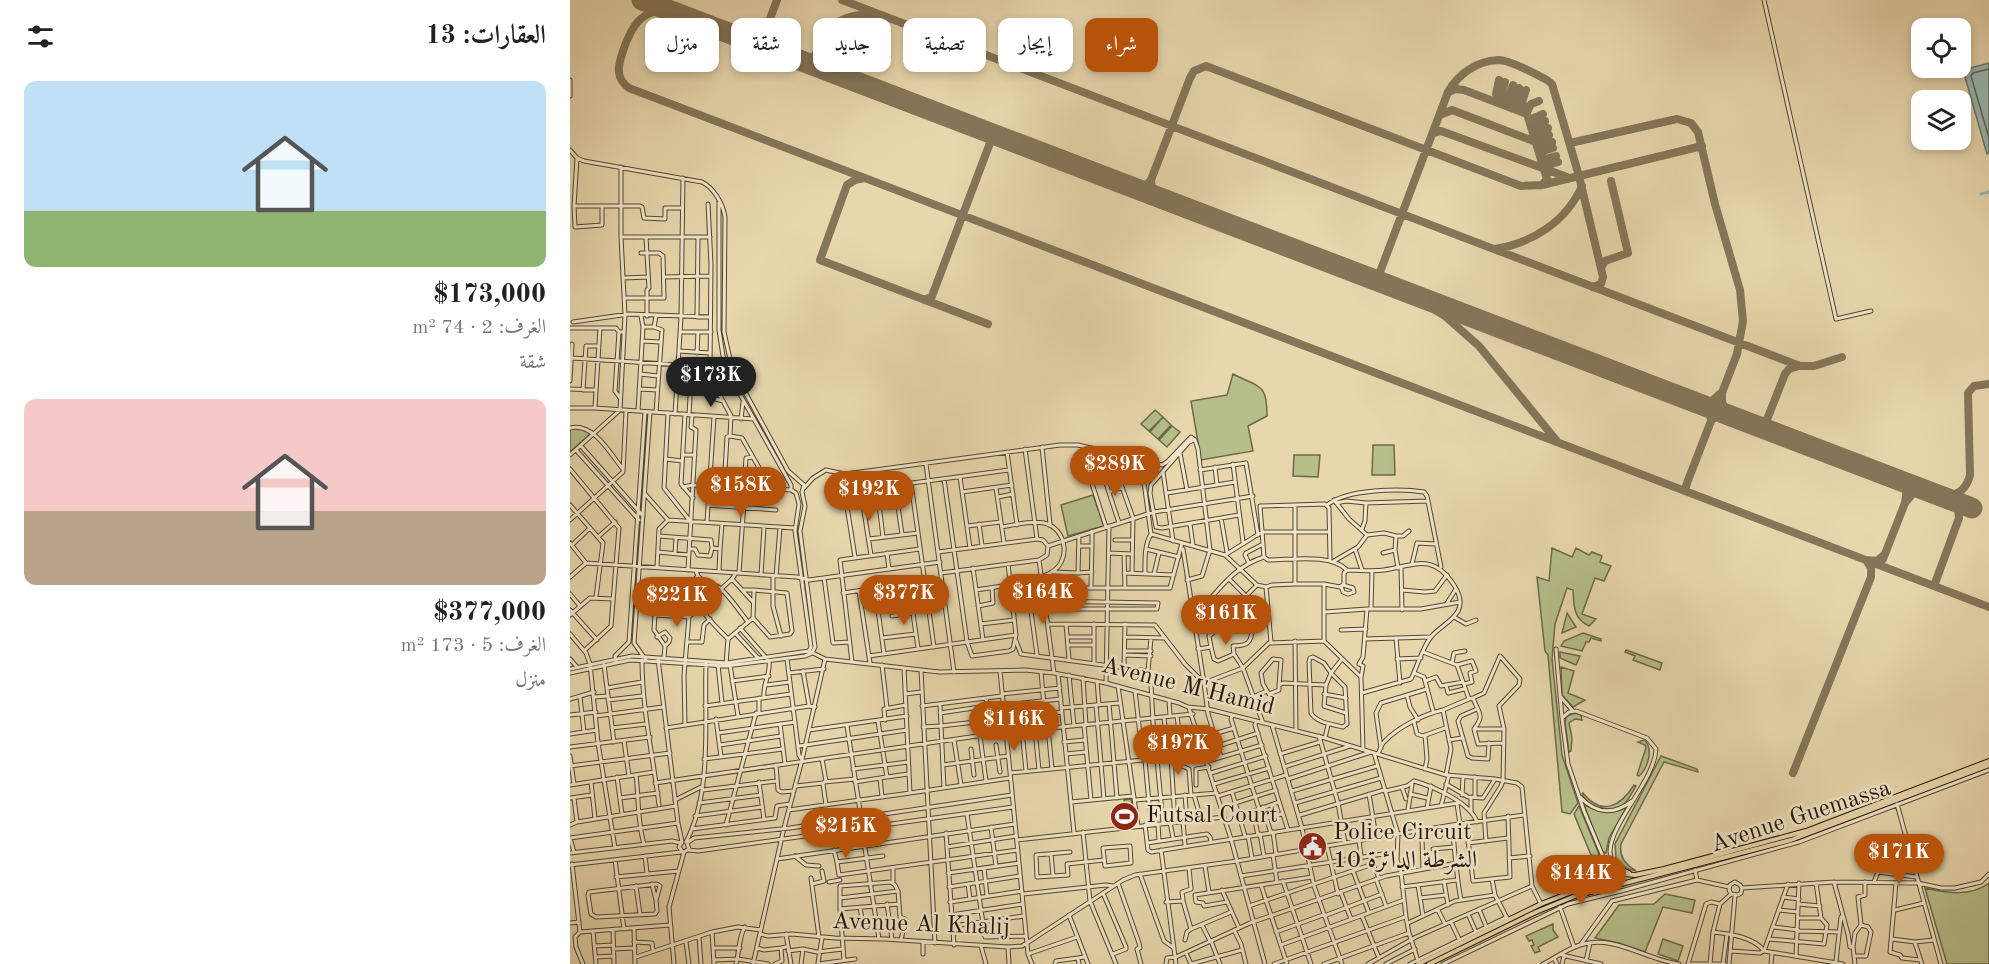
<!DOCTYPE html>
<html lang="ar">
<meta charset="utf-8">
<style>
body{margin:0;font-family:"Old Standard TT",Amiri,serif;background:#f2f2f2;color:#222;direction:rtl;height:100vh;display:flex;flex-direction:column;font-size:22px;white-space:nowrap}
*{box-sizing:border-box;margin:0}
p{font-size:20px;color:#767676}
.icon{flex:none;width:33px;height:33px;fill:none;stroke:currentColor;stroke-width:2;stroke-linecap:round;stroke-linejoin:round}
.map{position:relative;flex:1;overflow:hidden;direction:ltr}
.details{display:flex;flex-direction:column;background:#fff;width:570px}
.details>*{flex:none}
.guide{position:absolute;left:18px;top:18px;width:570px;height:54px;direction:rtl;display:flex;gap:12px}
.fabs{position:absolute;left:1341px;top:18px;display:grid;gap:12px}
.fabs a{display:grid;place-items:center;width:60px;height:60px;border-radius:12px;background:#fff;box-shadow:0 3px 9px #0003;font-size:30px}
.price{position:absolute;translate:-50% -51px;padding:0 14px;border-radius:21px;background:#b45309;color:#fff;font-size:20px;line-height:39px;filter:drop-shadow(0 2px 3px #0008)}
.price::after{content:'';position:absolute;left:50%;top:36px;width:18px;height:14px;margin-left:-9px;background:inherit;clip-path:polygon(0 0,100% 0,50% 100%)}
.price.active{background:#222;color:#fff}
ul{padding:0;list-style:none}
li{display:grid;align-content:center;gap:12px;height:318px;padding:0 24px}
li span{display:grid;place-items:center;height:186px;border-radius:12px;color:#555}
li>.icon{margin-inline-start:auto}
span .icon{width:108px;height:108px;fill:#fffc;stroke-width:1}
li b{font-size:26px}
h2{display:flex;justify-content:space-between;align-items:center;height:72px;padding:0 24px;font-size:26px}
.pill{padding:0 21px;border-radius:12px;background:#fff;box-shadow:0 3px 9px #0003;font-size:21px;line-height:54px}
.pill.active{background:#b45309;color:#fff}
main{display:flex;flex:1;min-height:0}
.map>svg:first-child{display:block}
.green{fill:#b6be8a;stroke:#6c6a48;stroke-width:1.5}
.water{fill:#99b8b2;stroke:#69776d;stroke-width:1.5}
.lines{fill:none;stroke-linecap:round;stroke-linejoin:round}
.shore{stroke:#5e665c;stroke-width:1.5}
.canal{stroke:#99b8b2;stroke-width:3}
.taxiway{stroke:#85765a;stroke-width:8}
.runway{stroke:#85765a;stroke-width:21}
.minor-casing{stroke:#544630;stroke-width:5}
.major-casing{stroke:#221506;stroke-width:6}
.minor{stroke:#f0e5ca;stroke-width:3}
.major{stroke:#e8d7ad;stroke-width:4}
.labels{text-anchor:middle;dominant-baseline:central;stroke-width:5;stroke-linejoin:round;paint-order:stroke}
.street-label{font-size:24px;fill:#221506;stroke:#f0e5ca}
.poi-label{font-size:24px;fill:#221506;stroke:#f0e5ca;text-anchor:start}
</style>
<main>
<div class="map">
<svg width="1419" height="964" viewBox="0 0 1419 964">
<rect width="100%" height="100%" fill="#e8d7ad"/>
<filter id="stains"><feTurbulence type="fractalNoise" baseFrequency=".00333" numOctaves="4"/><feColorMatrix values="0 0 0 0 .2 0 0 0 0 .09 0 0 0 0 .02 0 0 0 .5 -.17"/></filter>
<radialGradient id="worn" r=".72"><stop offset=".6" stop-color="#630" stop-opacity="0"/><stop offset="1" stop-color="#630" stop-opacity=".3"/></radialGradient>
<!-- green -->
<path class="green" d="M663,374C690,388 697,383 697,416L678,426L683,451L631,460L621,401L657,395Z
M585,410L593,417L579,431L571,424Z
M593,417L601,425L588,439L580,432Z
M602,426L610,432L597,447L589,440Z
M6,427L14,428L20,434L0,452V430Z
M803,445H824L825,475H802Z
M724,455H750L748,477L723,476Z
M523,495L534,526L498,536L491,505Z
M982,548L1002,557L1006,548L1019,555L1022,552L1032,556L1030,562L1041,566L1034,581L1025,578L1012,614L1026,619L1019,626C1003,618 1004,606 1003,590L997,588L985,624L982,659L992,755L1008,803L1000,814L992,812L978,655L975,651L967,577L979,581Z
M997,613L1006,627L992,633Z
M1013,633L1031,639V641L1021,638L1019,642H1016L1012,651L991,646L994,641Z
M1056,650L1092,663L1090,670L1063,660L1065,656L1055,652Z
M990,652L1010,656L1006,665L990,658Z
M991,667L1004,671L998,693L1015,700L1003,707L992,695Z
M1005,713L1011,715L1012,720L1005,719L999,723L1002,738L1001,751L999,752L995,722L997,716Z
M1074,740C1084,748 1078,768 1069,776L1067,775L1076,748L1075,745L1068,742Z
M1091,756L1127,769L1128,772L1094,762L1051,844C1049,857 1055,864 1066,871C1057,870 1052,865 1046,858L1045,844Z
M1064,785L1066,786C1063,791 1059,799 1055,803C1042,816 1019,808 1012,794L1013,793C1032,817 1051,806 1064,785Z
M561,799L565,819L547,822L546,813L555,811L554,800Z
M1014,805C1032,812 1036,816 1056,808L1039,838L1036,853L1033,852L1031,848Z
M1009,806L1029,854L1027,856L1021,855L1004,814Z
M1419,883V964H1377L1355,888C1377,893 1400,897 1419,883Z
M1095,894L1125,900L1122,913L1093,907L1075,952L1049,943L1025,938L1049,905L1084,904Z
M983,924V930L988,937L968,947L970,951L965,953L961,946L964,945L962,940L959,941L956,936Z
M1093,939L1113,946L1108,961L1088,954Z"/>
<!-- water -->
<path class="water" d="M1419,63V153L1417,154L1393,70Z"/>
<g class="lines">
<!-- shore -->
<path class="shore" d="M1419,69L1403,73L1401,76L1419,138"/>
<!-- canal -->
<path class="canal" d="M1411,194L1419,192"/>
<!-- taxiway -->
<path class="taxiway" d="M272,0L1230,366H1244L1272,357
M102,12C72,6 61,27 53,51C48,66 45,78 59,88L1419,607
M190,45L207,0
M241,65C254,34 264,12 303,15
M929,80L926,94L955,106L957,114
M879,92L885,89L894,90L957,114L977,179L972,185
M933,97L932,92L935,82
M941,100L939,96L943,85
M948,103L945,98L949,88
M953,105L952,102L956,90
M957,112L961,104L969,101
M870,115L882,110L966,142
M960,123L962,119L973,114
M962,130L966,123L975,121
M417,132L420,137V143L430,136
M863,133L871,131L997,177
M965,138L968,131L978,128
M1000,143L1107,119L1121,123L1128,132L1145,204L1170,290L1173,321L1167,354L1117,483L1115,491
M967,144L969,139L979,135
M969,150L971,145L982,142
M971,158L973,151L983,148
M973,165L975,159L986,156
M974,169L978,165L988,162
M295,178L285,180L277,185L250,260L418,324
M581,180L620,78L624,71L636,66L951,186L972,185L1132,146
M564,187H574L581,180L582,190L588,196
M925,249C962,243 996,222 1012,186
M1031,268L1035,261L1058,253L1041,181
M810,272L878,92C888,74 907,61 928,60C940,60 966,74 977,80L982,84L1009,176L1033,277L1031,284L1023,287
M797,276L804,277L810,272L811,279L815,283
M837,292L875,316L909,346L986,440
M355,300L362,296L420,143
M1152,392V402L1158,414L1147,415L1141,421L1140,412L1133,405L1142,401Z
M1194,427L1215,374L1219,369L1229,366
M1330,480L1337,488L1335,503L1345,491L1354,489
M1370,495C1386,497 1396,491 1400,475L1398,393L1404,386L1419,384
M1313,559L1335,503
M1364,586L1389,518L1388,507L1381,499
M1223,773L1301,577V568L1296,560L1307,561L1314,555"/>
<!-- runway -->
<path class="runway" d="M72,0L1402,508"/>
<defs>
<path id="minor" d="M1194,0L1266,319L1301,311
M0,80V96
M0,150L7,158L14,161L132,182C144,188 153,204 155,217L154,332L162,368L218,471L234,485L232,492L235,506L230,531L245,647L242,653
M7,158L4,206H70L72,207L74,218L95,219V208H112
M149,202V330L153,356L162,380L221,485V490L226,493L229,504L225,531L241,647L239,651
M138,204L141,264L140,367
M4,206L5,227L32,225V206
M51,237H140
M76,237L79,288L77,290V316
M94,277L141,276
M53,278L78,277
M54,298H94L93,256L89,253H71
M86,316L84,327L92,330L86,412
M127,317L128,237
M3,322L59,314L140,317
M73,327H84
M0,328H46L49,332
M111,332H141
M72,341L90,342
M109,351L140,353
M127,353L128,332
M2,358L158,368
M70,374L88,376
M0,381L2,344
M117,385L121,383L123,366
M0,389L25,390
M69,389L87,390
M13,390L16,346H29
M50,398L45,391L49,332H54
M152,399L145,388L138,387V397L153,401L161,416L160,436L157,437L154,487
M25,407L30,328
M0,408H25L184,419
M68,411L73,327L71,316
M98,413L94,488L120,521
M105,414L111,317L113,178
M115,414L111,484L123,498
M119,415L120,397
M171,419L173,402
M0,428C23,422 40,453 52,468
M160,436L172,438L202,490
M624,440L619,442L581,485L580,493L586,527L592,528L669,515
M11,446L73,516
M472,447L480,524
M522,448L517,468L536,527
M455,449L467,539
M6,450L69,520
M437,452L447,525
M610,453L617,490
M0,455L50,410L55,315L51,237V167
M113,455H125
M96,459L112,461
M571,460L581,534C574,545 575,561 575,574
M518,463L574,477
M356,464L384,672
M520,464L523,474L531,471
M663,464L673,542
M645,467L647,485
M0,469L49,528L41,626L15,650
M546,470L563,518L562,573
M630,470L676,463L688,535
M532,471L549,523
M155,472L192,474
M593,472L603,541
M175,473L176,458L183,457
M283,473L276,484L275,494L285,557
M390,477L400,548
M374,479L397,642L402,656L439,651L443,649L446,635L438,564
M341,483L364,647
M325,486L332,534
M113,487L123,485L222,490
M234,488L243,478L256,470L274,474L283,473L490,445H508L592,465L597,462L621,437L625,440L628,449L640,550L632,576L617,580
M426,488L434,543
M275,492L439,470
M392,492L442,485
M539,492L551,488
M597,493L665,482
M75,494L98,520L225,528
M428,497L443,494
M764,500L779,519L797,535L814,533L826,536L825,550L828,568
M766,503L776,501L796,503L857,501
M309,504L313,537
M0,505L33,543L26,597
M138,505L206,510
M293,505L301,555
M725,505V584
M757,505C777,489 830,488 854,492L857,496L871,567
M278,508L327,500
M651,518L657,552
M0,520L53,472L56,411
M137,522L144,417
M409,524L412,546
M620,524L623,546
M397,526L431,522
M432,527C444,525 461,520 474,523C497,528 502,562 480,573C469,580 452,579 439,581
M792,529L795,521L796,503
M581,534L655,555L687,585L696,587L702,585L725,584H754L770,587L774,584V573L777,570
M89,536L141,540L142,548L150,549L149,571
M826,536H833L839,531
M28,537L45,522
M299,539L348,533
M545,540H562
M0,543L16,563
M2,545L20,528
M478,546L584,512L683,496
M510,546H522L521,586
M522,546V531
M120,549H125L128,555L140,556L142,548
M150,549L152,524
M576,549L609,557
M613,549L634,683
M785,549L792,570
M88,552L119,555
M368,552L467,539L473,540L478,546
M105,553L106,538
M317,553L319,569
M539,553L562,554
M813,553L825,550
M554,554L555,588
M655,555L692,532H759
M694,557L690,506L755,504L759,508L760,559
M469,560L484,673
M764,561L788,547L797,535
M679,563L675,555L676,553L693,544
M842,564L847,543L866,544
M87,567L89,529L98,520
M831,567L832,610
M403,568L413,640
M118,570L126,430L121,427L122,416
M484,572L508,573L509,536
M169,573L175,488
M371,573L469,560L477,555L478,546
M508,573L522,572
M554,573L604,575
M584,574L589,553
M191,575L194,527
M128,576L137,585
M203,576V606L211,636
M206,576L210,528
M0,577L16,563L227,577L239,580L370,562
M254,578L263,643L279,642
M162,579L183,602
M659,579L676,596L687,585
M771,586L773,592L778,594L784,592L783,588L773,585
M116,587L128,576L126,571
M696,587L701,642
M305,588L314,654
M472,588H600L612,543
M440,589L468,584
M150,590L162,579L166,573
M172,590H184
M184,590L217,593L222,631L220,634L200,637L183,618Z
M406,590L439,585
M832,590L855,592L865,591L877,575
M289,591L300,663
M273,593L355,581
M0,594L10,606
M459,597L467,655
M85,599L114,601L123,594
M341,600L348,648
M474,601L588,603L587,609H476
M877,603L886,589
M307,604L356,597
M408,606L423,603L422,588
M801,608L802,572
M0,610L27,640
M443,612L471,582
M755,612L797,609H851L890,602
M628,614L698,613
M0,615L20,598L43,599
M84,615L119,617L130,607
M623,615L627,614C647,592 664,566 694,557L698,560C722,560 760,553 777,570C790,570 802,572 814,570C846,565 863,553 884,585C889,593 893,602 888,611C882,622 869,627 861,637C853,646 847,667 841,679L792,693
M322,616L343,613
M884,617L896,624L906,620
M411,624L444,620
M478,624L585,625L615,664L634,683
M496,624L499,659
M524,624V663
M170,628L199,661C201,674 192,685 194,698
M771,630L796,629
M165,633L188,658
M0,634L16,653L20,664L28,743L45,848
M87,637L95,632L100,638L99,642L95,646L94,658
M497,637H523
M555,637L595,638
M312,638L346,634
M581,638L578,671L581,684L585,759
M826,638L830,683
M158,639C149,629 113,599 133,587C137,584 142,584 147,586C157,592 170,612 178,622
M158,639L183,618
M795,639L860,637
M446,641L451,654L578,671
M725,641L726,730
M754,641V584
M118,642H132L134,625L140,619
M498,645H523
M95,646L84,630L87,585L116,587L127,596
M641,647L639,636L648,629L682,628C682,643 677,646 663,646L664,654
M628,649L641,647L644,659L648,661L664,654L673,668L693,723
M986,649L992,718L998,764L1014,811L1041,876
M239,651L255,659L369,672L455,670L484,673L536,683L609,703L618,707L638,709L755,738L876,775L925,779L947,783L952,787L962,886L971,904
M555,651H581
M853,652L887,665L899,699L903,698C909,714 915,715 904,729L908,744L934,743
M555,655L581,656
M299,656L446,635
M0,659L7,667
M88,659L108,823L112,842L109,847L112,851
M217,659L229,755L232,760
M772,659L761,673L775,687L777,724L773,727C761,724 747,723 741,713L739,662L740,658L743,657L754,663L761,673L756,685L754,706L776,713
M827,659L851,658
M72,660C72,709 83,756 89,805
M76,660L64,643L80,412
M46,662L45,656L59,642L75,412
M282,662L270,560L350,549
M882,663L884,653L895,651
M156,664L158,639
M789,664L793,666L791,677L793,749
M789,664L793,657L797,609
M34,665L44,742
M148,665L152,703
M160,665L168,716
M312,665L317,708
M887,665L902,661L906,671L900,673L902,682L894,684
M554,667L555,624
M0,669L62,656L156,663L239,651
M351,670L365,943
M233,671L239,705
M430,671L458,954L462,964
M471,672L476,728
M0,673L60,660L156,666L235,656L242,653
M219,673L254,669
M844,673L854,677L863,711
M488,674L504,833
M499,675L504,726
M513,678L516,725
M162,681L199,676
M527,681L529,705
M855,681L866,677L871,686L893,682
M536,683L539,526
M196,685L220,682
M876,685L878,693L894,689
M548,686L568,826
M37,688L72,682
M565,691L573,760
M697,691L699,694L709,690V685
M335,694L351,692
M432,694L490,688
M754,694L776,698
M837,695L840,707L848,720
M990,696L1002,710
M10,697L14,732
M24,697L38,696
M683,697L697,691L693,684L691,673L703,659L711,660L709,685L713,683L756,685
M416,698L421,734
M903,698L914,693L930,656L950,679L949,685L929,706L934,729L933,781L931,786L914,813L916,841
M0,699L24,692
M38,700L72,696
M599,700L600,716
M370,704L374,788
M539,704L547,798
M433,705L491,699
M526,705L534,799
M135,706L221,694
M352,706L432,696
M491,708L549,703
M619,708L661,839L695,964
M907,709L891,716L888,721L898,756L902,758L918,759L919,743
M189,712V698
M370,713L417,706
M0,715L26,712
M662,715L661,719L689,809
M26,716L93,707
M607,716L611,749L606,752L610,765L619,769L621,795
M594,717L598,757
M992,718L999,712L1006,711L1077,738L1086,749C1085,780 1041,822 1040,851C1040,859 1044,866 1048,872
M146,719L151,757
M315,720L314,709L336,705
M308,721L317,777L338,774
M686,721L685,725L718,830
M844,722L847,734L853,736L875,728
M210,724L215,764
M115,725L114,675L119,617
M514,725L521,800
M702,725L732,828L744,886L772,964
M277,726L291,817
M353,727L371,726L492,712
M42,728L76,724
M96,728L239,706L245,707
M478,728L482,769
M904,729H934
M239,730L337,716
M465,730L469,770
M452,731L456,771
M148,733L225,722
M0,734L27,730
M644,734L664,728
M410,736L416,781
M749,736L768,803L775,843
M755,738L758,725
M384,740L391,785
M879,740L892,738
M54,741L59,776
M610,741L631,739
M494,742L515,740
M150,745L211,736
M426,745L430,772
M229,746L337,730
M648,746L688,733
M0,747L80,737
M811,748L806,713L811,703L857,689
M401,749L404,775
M804,753L828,834L827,860L831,872L836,917L839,933L849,964
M496,754L516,752
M710,754L750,742
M808,754C810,750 811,745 814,742C828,727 854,714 873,710
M0,756L4,784
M601,757L605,821
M651,757L638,714L634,683L673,668L699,643L754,641L791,677
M134,759L213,749
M252,759L256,781
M587,759L593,823
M575,760L581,824
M638,761L692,745
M206,765L208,790L211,792L224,791
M373,765L438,756
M0,766L100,753
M714,767L780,746
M283,769L338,762
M855,769L857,759L855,735
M440,773L635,754
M641,773L696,756
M66,775C69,798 67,821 74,844
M876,775L881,749L873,710L899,699
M47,777L52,814
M718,779L801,752
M21,782L25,819
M189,782L194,819
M285,782L310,778
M85,783L421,734L623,714
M644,784L699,768
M876,784L898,797L913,798L925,779
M0,785L84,772
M626,785V769L639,767
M226,786L253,783
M832,787L836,799
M133,790L206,781
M722,791L807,766
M816,791L837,786L844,781C862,786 900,802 907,822
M662,792L675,836
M340,793L440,778
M799,794L806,837
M840,794L857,798
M615,795L617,820
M624,795L631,819
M892,795L893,777
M648,796L716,775
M312,797L310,778L316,777
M905,797V777
M1010,797C1026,814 1044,815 1062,801
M0,798L22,795
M4,798L7,822
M50,798L88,793
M105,800L133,786
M565,800L647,793
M501,802L563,796
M129,803L191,795
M665,803L706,790
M725,803L811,778
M887,804L890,824
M1327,804L1371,964
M256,805L253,784L254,782L285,779
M871,806L879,775
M693,807L701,833
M857,808L861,786
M219,810L340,793L334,668
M838,810L842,784
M683,812L688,835
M901,812V798
M397,814L415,937L456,936
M669,814L684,811L709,802
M730,815L814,790
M125,816L192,807
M697,818L712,814
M613,821L615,846
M600,822L603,838
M896,823L903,881L940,877L938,816
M588,824L589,840
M0,825L7,822L106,806
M156,825L186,713
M575,825L578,850L581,852L888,803
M882,825C885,850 886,875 891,900
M421,827L426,866
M122,829L205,818L207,806L220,804
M292,829L309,939
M513,832L520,901L546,964
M703,832L706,854
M376,833L384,945
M690,834L694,856
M678,836L682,858
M447,840L654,817
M789,840L791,856
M116,842C143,790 134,721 136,664
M117,843L124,838L220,828L442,795
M577,843L637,834L640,837L641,842
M898,843L938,838
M560,846L561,863L535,866L533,848Z
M757,846L768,894
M377,847L446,836
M863,849L884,847
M118,850L128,851L443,807
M264,850L267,862
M591,850L606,964
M4,852L0,838L108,823
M500,852L466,855L467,877L498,875L497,864L534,860
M0,853L102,841L111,843
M481,854L483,876
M703,855L707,882
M75,856L77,873
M225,856L236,865L249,866
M313,856L267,862L269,875L448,850
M939,858L960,856
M207,859L445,824
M45,860L54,929
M2,864L10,932L5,937L6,947L13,964
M0,865L111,852
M635,866L639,892
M414,868L417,896
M853,869L852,839L856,837V829
M783,871L799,913
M378,873L449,863
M570,874L594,941L604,948
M671,876L826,852
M46,877L109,871
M241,878L249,937
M806,879L816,906
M922,879L925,895
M1127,880L1159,887
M713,881L741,964
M874,881L878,905
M259,882L270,880
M323,882V869
M1264,882L1278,934L1280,947H1283L1285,964
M1304,882L1308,872L1346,877
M548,883L569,943L570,948L567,949L571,964
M1326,883L1320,952L1330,955L1332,958L1350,960
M82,884L86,900
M87,884L90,886L86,900L87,911L85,914L26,917L21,914L18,895L19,892Z
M242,884L254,881L252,871
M398,884L400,899
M691,885L717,964
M848,885L853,916
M66,886L70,914
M379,887L450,876
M832,887L887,880
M1172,888L1171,893L1168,895L1161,894L1159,890L1160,885L1165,882L1170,885L1172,888L1264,882L1348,883L1371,888H1385L1411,882L1419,874
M652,890L669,928
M328,891L325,885L321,882L270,886V898L328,891L329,904
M533,893L556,947V949L543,954
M771,893L781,919
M453,894L536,885L543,886
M1213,897L1229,899
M270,898V909
M850,898L876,895
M613,900L612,892L621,889L619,868
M380,902L452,891
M596,902L613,901L621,929L617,932L615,940
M657,902L634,906L633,903L626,902L625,895L742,877
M317,904L322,939
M1228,904L1250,906
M679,906L803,864L809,878
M290,907L293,926L307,927
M990,907L1004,947
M909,909L916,926
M868,910L875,924
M1209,910L1228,912
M1325,910L1354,903
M898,914L906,932
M381,915L453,904
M499,915L518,964
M754,916L812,894
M792,916L809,958
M1229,918H1251L1246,883
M881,922L889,939
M0,923L9,922
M838,923L885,901L925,895L938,920
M390,925L454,916
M632,925L640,941
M1203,927L1228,930
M64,928L65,964
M621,929L661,912
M43,930L44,964
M664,930L671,944L676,964
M23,931L26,964
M1228,931L1269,932
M10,932L100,925
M142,932L144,964
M706,932L753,915
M1143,932C1160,934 1184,937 1194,951
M190,934L198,936L222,934L265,938L315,939L438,947L452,946L457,943L553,880L565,875L667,861L882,825L954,815
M216,934L221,964
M129,937L131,964
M1199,939L1254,944L1257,925L1251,918
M1322,939L1345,942L1364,940
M641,941L650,964
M64,942L82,943L83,951
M116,942L119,964
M1345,943L1352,964
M1011,944L1042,901L1127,880L1125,870
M711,945L834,900
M25,946L43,945
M411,946L416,964
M438,947L439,964
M1283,947L1285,933L1291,925
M144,948H170
M187,948L194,950L211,948
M43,949L65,948
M218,951L233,949L247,952L273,949
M1161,951L1190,953L1194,951L1273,964
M1194,951L1218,884
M616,953L621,964
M353,954V942
M458,954L507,937
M992,955L1031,964
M1226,956L1229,883
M1284,956H1296L1301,932L1298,927L1291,925L1288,897L1295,895V882
M26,957L44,956
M66,957L142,932L168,927L191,930
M508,958L509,964
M984,958L987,964
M144,960L168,959L198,964
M274,960L270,909L329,904L330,917L335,919V922L331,940
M1016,961L1020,943
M1266,961L1271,917
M248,963L252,938
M104,964L99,907L114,852L119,849L117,843
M166,964C169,953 169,935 175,927
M183,964L214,828L232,760L255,659
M205,964L212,961L211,948L216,947
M231,964L233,949
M248,964L285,959
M485,964L486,961L515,957
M596,964L597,958L606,957L680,923L816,876L887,863H901
M621,964L672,950
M704,964L835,917
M754,964L839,933
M798,964L846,937L962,886
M816,964L845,949
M840,964L937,917
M873,964L998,904L1051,891L1229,842L1419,770
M973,964C985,958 997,949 1010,945C1044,934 1076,960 1109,964
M992,964L994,956
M1118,964L1136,904L1141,902L1150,904
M1121,964H1155
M1140,964L1143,932L1150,904L1161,894
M1153,964L1157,934
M1159,964L1165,896
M1201,964L1202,953"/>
<path id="major" d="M1044,866L1059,873
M1045,886L1040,880L1044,873L1065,875L1094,869L1236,831L1419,761
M848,964L971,904L1040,877
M859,964L966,912L1005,896L1221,840L1419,765"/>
</defs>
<!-- minor casing -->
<use href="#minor" class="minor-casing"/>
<!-- major casing -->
<use href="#major" class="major-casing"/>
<!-- minor -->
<use href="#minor" class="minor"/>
<!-- major -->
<use href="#major" class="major"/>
</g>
<!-- icons -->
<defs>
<symbol id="stadium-disc" viewBox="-11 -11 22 22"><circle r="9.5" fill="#8f2418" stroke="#f0e5ca"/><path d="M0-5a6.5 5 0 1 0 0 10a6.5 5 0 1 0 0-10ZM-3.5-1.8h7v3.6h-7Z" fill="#fff"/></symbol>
<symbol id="civic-disc" viewBox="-11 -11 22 22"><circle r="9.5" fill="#8f2418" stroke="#f0e5ca"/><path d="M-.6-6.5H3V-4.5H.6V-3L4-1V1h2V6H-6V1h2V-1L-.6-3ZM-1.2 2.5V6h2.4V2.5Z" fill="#fff"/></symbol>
</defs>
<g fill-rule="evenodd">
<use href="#stadium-disc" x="538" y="800" width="33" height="33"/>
<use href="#civic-disc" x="726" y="830" width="33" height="33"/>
</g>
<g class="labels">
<!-- street labels -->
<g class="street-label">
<text transform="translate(618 687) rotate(14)">Avenue M'Hamid</text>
<text transform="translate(1231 817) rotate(-18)">Avenue Guemassa</text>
<text transform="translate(351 925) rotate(2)">Avenue Al Khalij</text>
</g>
<!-- poi labels -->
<g class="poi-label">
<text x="576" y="816">Futsal Court</text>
<text x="763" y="833">Police Circuit<tspan x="763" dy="28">10 الشرطة الدائرة</tspan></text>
</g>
</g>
<rect width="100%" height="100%" filter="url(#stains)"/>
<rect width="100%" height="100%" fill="url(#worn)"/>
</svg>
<div class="fabs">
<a><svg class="icon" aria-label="locate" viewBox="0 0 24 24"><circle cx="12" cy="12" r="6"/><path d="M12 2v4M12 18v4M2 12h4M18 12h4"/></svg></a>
<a><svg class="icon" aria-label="layers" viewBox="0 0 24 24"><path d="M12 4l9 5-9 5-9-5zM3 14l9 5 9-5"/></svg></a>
</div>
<b class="price active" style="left:141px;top:408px">$173K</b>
<b class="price" style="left:545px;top:497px">$289K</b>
<b class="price" style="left:171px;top:518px">$158K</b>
<b class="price" style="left:299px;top:522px">$192K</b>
<b class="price" style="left:473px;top:625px">$164K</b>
<b class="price" style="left:334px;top:626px">$377K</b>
<b class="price" style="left:107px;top:628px">$221K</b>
<b class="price" style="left:656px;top:646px">$161K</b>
<b class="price" style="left:444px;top:752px">$116K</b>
<b class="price" style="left:608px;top:776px">$197K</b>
<b class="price" style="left:276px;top:859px">$215K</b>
<b class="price" style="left:1329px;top:885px">$171K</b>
<b class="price" style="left:1011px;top:906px">$144K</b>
<div class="guide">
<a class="pill active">شراء</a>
<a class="pill">إيجار</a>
<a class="pill">تصفية</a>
<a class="pill">جديد</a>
<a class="pill">شقة</a>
<a class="pill">منزل</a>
</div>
</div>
<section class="details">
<h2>العقارات: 13<svg class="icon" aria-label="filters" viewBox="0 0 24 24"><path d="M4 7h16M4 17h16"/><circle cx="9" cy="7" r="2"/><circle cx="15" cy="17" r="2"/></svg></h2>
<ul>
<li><span style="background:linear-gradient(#bfe0f5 70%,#8fb573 0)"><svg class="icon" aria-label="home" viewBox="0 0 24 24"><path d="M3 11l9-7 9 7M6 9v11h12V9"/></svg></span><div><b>$173,000</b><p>الغرف: 2 · 74 m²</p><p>شقة</p></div></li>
<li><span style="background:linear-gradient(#f6c9c9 60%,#b9a48a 0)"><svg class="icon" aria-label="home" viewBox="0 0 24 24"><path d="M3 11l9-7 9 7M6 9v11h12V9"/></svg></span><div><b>$377,000</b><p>الغرف: 5 · 173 m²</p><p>منزل</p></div></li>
</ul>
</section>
</main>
